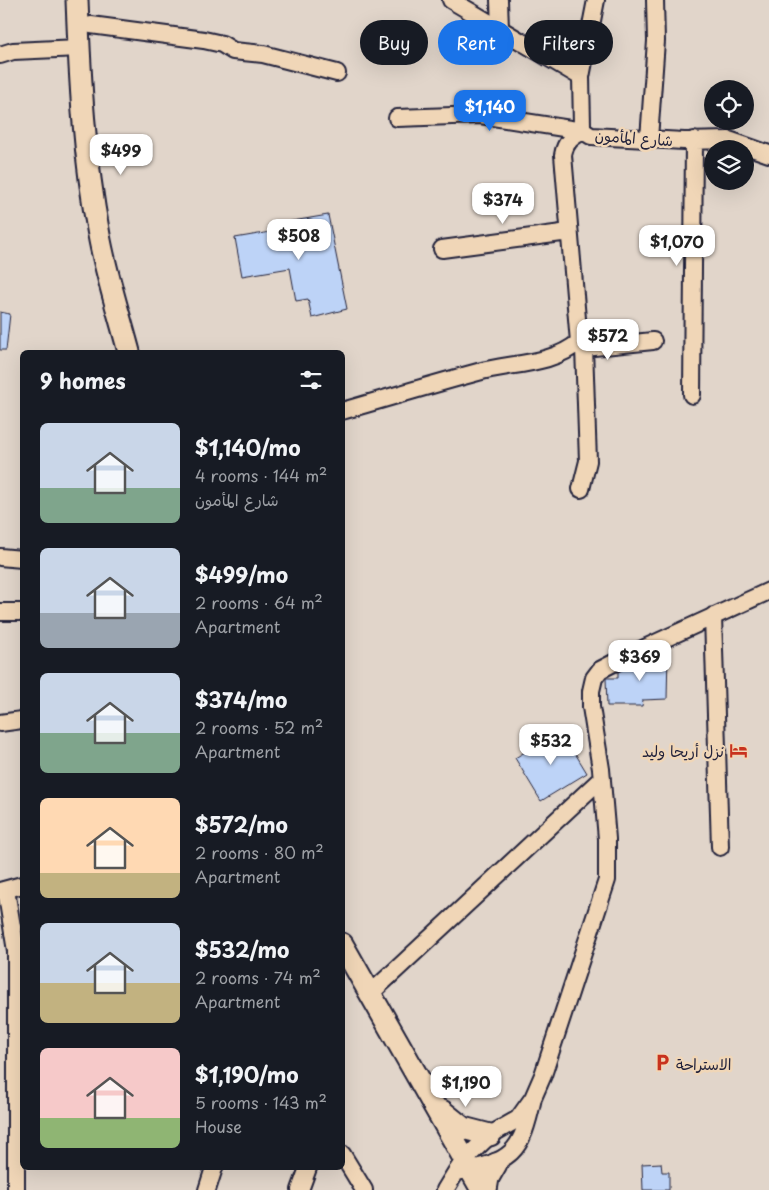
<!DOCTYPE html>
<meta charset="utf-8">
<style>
body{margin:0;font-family:"Playpen Sans","Playpen Sans Arabic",sans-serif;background:#242831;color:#f1f3f6;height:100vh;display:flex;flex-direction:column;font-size:19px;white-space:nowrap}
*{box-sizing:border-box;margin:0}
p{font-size:16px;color:#9ea1a6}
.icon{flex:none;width:28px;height:28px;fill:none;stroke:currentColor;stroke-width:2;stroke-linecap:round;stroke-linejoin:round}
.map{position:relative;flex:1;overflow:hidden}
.sheet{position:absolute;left:20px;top:350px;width:325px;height:820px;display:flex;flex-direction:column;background:#171b24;border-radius:8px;box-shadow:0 5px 20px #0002}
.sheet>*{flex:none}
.hud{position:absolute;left:360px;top:20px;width:334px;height:45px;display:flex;gap:10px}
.tools{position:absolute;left:704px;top:80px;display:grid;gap:10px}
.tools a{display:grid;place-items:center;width:50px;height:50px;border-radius:50%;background:#171b24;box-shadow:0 5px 20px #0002;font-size:25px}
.price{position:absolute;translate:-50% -42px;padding:0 11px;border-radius:10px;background:#fff;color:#222;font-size:16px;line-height:32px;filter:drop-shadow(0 1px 2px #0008)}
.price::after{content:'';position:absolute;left:50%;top:30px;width:15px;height:11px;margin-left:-8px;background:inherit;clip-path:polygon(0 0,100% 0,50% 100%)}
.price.selected{background:#1a73e8;color:#fff}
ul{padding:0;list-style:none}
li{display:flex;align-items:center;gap:15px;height:125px;padding:0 20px}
li span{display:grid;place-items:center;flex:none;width:140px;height:100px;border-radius:8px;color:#555}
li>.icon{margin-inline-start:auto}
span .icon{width:60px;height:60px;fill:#fffc;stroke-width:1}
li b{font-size:21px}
h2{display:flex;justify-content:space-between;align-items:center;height:60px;padding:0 20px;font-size:21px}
.tag{padding:0 18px;border-radius:22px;background:#171b24;box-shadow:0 5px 20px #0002;font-size:18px;line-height:45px}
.tag.selected{background:#1a73e8;color:#fff}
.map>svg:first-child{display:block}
.building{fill:#bdd3f7;stroke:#22223b}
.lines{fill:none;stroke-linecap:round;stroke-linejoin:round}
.minor-casing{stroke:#22223b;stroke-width:20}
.major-casing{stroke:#22223b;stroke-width:25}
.minor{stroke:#f0d6b7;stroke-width:16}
.major{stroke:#f0d6b7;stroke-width:21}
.labels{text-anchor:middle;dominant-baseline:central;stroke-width:5;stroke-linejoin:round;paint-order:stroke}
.street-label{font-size:15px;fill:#22223b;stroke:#f0d6b7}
.poi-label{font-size:15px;fill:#22223b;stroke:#f0d6b7;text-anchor:end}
</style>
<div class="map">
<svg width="769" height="1190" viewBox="0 0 769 1190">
<rect width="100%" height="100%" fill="#e1d5ca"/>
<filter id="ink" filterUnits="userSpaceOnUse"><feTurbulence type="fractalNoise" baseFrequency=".02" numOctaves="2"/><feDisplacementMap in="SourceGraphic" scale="10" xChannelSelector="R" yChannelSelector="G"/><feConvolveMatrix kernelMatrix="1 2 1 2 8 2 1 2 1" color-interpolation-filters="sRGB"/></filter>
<g filter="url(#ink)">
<!-- building -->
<path class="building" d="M328,215L347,309L312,318L308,299L296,301L290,268L242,276L235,238L282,230L281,223Z
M0,312L10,314L6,350H0Z
M664,650L668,651L667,699L643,700L642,706H607L606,678H618V672Z
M561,730L587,773L541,801L515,758Z
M661,1163L662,1172H669V1190H643L642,1164Z"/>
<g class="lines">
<defs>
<path id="minor" d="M451,0L581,77L582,125L583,131L591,136L684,141L729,140L769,154
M499,0L500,29
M91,25L204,40L222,44L233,51L263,54L337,73
M0,55L13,51L79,48
M581,77L596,0
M397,118L480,115L583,131
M583,131C572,137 565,142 563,155L579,342L584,348L653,341
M649,139L656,41L655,0
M442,249L569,232
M692,395L694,140
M342,411C388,398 433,384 478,372C511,363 552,365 579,342
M581,489L588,461L584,348
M0,557L22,559
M0,612H22
M713,616L720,847
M0,723L22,720
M6,890L16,951V1190
M0,891L22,885
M370,994L602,778
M533,1098C521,1154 512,1162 456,1172L465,1159L490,1135L518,1119L533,1098L543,1075L607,880V839L601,769L591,707V691L594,678L600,670L627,656L769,591
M342,1154L364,1190
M207,1190L214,1168
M300,1190L308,1168
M445,1190L456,1172"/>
<path id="major" d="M77,0C80,79 84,157 99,235C106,274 119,314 129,352
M342,944L482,1190
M442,1111L463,1128L490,1135
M486,1190L488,1178L496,1164"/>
</defs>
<!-- minor casing -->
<use href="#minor" class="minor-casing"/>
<!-- major casing -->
<use href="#major" class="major-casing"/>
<!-- minor -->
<use href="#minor" class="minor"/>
<!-- major -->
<use href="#major" class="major"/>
</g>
</g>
<!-- icons -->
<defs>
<symbol id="hotel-bare" viewBox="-9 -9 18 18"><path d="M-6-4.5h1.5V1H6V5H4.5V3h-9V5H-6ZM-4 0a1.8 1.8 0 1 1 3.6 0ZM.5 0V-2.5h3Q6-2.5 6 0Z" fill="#c8321e" stroke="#f0d6b7" stroke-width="2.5" paint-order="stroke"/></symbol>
<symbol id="parking-bare" viewBox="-9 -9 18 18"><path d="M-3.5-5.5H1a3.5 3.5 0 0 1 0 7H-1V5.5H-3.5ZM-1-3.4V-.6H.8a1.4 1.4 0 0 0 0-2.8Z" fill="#c8321e" stroke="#f0d6b7" stroke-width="2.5" paint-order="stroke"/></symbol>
</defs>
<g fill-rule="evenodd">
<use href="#hotel-bare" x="726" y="738" width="25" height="25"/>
<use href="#parking-bare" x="650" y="1050" width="25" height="25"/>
</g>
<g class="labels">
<!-- street labels -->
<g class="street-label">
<text transform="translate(634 137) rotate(4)">شارع المأمون</text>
</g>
<!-- poi labels -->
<g class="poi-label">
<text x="724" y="750">نزل أريحا وليد</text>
<text x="676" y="1063" text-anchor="start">الاستراحة</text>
</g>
</g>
</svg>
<div class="tools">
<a><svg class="icon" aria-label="locate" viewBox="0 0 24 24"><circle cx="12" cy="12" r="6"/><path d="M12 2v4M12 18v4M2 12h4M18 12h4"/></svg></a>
<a><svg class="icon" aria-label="layers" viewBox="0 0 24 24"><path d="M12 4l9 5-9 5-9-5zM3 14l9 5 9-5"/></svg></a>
</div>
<b class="price selected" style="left:490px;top:132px">$1,140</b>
<b class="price" style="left:121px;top:176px">$499</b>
<b class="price" style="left:503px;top:225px">$374</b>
<b class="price" style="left:299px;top:261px">$508</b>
<b class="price" style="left:677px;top:267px">$1,070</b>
<b class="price" style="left:608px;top:361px">$572</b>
<b class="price" style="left:640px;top:682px">$369</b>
<b class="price" style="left:551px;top:766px">$532</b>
<b class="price" style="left:466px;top:1108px">$1,190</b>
<div class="hud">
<a class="tag">Buy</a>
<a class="tag selected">Rent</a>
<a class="tag">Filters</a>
</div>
<section class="sheet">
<h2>9 homes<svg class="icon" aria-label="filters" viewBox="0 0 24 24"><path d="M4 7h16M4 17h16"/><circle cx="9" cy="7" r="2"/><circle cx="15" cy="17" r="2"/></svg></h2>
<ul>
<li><span style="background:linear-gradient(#c9d6e8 65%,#7fa58c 0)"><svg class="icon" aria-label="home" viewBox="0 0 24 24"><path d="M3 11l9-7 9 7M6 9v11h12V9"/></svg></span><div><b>$1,140/mo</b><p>4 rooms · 144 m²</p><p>شارع المأمون</p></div></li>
<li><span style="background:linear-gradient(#c9d6e8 65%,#9aa5b1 0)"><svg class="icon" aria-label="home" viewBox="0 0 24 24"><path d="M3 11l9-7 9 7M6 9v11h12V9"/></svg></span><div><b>$499/mo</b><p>2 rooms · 64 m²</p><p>Apartment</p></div></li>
<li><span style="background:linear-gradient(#c9d6e8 60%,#7fa58c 0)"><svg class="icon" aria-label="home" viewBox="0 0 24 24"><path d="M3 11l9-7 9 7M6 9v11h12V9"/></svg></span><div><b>$374/mo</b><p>2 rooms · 52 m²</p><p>Apartment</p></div></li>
<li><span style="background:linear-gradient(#ffd9b3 75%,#c2b280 0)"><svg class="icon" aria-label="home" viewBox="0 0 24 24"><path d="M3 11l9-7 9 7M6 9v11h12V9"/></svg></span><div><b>$572/mo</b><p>2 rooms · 80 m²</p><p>Apartment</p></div></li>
<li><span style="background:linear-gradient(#c9d6e8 60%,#c2b280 0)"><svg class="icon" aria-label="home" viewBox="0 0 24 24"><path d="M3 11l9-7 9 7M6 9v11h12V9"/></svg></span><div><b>$532/mo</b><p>2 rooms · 74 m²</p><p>Apartment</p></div></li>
<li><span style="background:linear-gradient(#f6c9c9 70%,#8fb573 0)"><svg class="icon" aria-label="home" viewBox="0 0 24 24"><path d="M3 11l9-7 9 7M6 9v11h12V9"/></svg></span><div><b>$1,190/mo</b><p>5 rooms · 143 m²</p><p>House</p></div></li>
</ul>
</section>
</div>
